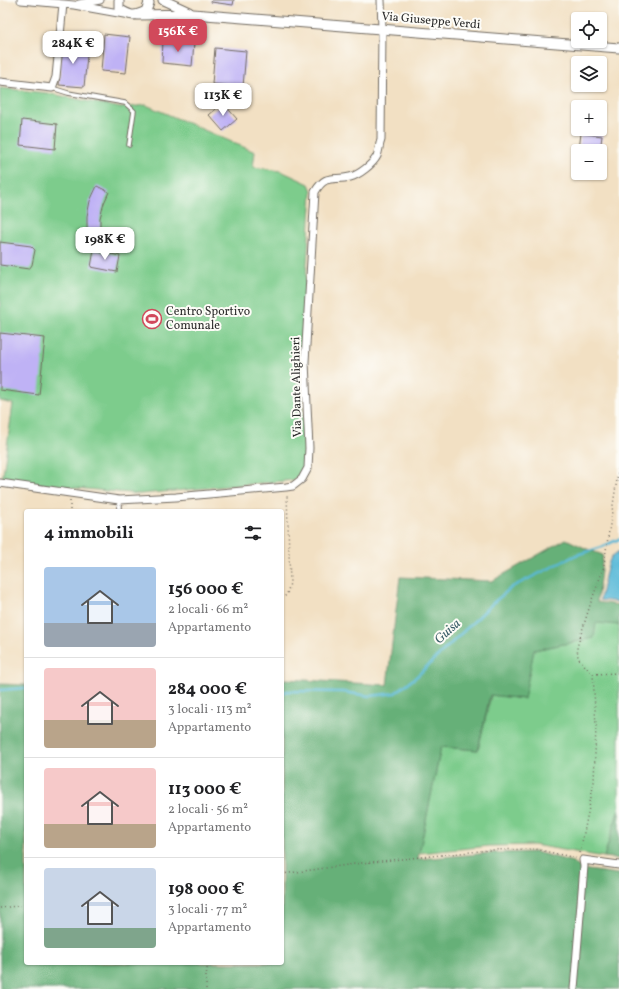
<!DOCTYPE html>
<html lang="it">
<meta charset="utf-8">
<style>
body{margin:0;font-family:Vollkorn,serif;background:#f2f2f2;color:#202124;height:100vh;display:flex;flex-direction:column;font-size:15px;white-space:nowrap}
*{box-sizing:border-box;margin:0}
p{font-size:13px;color:#757577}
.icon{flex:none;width:22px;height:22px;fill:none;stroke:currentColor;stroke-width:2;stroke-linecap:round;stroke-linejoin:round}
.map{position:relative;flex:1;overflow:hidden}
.panel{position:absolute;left:24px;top:509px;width:260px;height:456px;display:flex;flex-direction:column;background:#fff;border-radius:4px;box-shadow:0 1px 3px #0004}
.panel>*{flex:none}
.fabs{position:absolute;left:571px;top:12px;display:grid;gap:8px}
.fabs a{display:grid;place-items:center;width:36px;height:36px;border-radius:4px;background:#fff;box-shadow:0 1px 3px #0004;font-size:20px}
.price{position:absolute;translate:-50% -34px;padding:0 9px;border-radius:8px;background:#fff;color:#222;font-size:13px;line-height:26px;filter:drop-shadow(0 1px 2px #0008)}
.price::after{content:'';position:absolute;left:50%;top:24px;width:12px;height:9px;margin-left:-6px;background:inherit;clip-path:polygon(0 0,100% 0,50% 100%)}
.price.selected{background:#d1495b;color:#fff}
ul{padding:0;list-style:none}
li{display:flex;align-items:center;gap:12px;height:100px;padding:0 20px}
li+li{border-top:1px solid #e0e0e0}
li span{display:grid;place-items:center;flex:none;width:112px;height:80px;border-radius:4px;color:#555}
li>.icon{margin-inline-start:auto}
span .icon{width:48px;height:48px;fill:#fffc;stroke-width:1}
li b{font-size:17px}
h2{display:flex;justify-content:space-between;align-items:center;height:48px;padding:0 20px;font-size:17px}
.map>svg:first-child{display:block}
.green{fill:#7dcc8c;stroke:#547c5c}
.forest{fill:#66b078;stroke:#486e52}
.water{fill:#59b9d8;stroke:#427282}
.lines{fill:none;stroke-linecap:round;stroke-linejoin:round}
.stream{stroke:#59b9d8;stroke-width:2.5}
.building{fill:#bfb2f5}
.service-casing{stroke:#716a60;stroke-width:5.5}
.minor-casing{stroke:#716a60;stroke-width:9}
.tertiary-casing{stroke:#716a60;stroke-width:11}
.path{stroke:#716a60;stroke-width:1.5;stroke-dasharray:1 3;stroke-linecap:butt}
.service{stroke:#fff;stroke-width:3.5}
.minor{stroke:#fff;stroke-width:7}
.tertiary{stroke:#fff;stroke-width:9}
.labels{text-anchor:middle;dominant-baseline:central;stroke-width:4;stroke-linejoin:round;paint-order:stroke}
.street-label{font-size:12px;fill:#2b2b2b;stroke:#fdfcf7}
.poi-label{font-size:12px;fill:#2b2b2b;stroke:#fdfcf7;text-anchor:start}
.water-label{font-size:13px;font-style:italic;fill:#3b5d68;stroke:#fdfcf7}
</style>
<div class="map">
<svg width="619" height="989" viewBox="0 0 619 989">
<rect width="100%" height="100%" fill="#fdfcf7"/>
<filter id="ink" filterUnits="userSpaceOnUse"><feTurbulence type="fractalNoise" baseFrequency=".025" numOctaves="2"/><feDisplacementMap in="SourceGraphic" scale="8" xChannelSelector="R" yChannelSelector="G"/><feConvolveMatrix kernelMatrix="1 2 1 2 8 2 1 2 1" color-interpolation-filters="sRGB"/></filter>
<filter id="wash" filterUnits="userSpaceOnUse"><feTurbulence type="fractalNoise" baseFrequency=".012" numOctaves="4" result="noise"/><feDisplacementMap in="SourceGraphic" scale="16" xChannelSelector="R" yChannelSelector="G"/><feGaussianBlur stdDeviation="0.9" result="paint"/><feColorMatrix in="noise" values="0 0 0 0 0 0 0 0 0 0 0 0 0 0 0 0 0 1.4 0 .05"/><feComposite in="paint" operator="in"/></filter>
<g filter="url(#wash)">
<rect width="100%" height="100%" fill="#f2e0c3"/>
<!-- green -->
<path class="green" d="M0,88L47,93L121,108L146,105L255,152L253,167L281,171L309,184L312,191L300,364L305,447L304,465L298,477L293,480L284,481L140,494L2,481L13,404L0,401Z
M595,622L619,625V809L604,857L534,845L489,846L419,853L441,747L478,750L491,695L523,699L534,650L593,638Z"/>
<!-- forest -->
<path class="forest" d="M566,539L587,549L603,555L597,602L619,605V625L596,623L594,638L534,650L524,699L490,695L478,750L441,747L418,859L491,853L536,852L573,862L579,867L588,870L619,874V989H0V684L26,685V963H282V680L287,679L387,685L400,577L492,581Z
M619,809V859L604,857Z"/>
<!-- water -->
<path class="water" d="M619,551V602L600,600L607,567L611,557Z"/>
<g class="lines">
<!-- stream -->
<path class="stream" d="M0,690L26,688
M282,693L287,691L343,692L370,696L395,693L416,677L493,603L512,587L576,555L602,547L619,539"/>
</g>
<g id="blocks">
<!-- building -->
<path class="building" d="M212,0H234L233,5L211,2Z
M104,34L130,37L126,73L101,71Z
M163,40L194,43L192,66L162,63Z
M62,43L88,45L84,87L59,85Z
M215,48L246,51L243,87L212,84Z
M223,103L237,119L223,131L209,115Z
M22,120L57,124L55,149L20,145Z
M581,133L602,136L600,151L579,150Z
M97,186L109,192L104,203L100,218V231L103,241L90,245L87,229V216L90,201Z
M0,242L31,246L35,250L32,265L29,269L0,265Z
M94,250L120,256L117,272L91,267Z
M0,333L45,338L39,395L0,390Z"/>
</g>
</g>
<g filter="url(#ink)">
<use href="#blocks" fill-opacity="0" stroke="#716a60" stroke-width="1"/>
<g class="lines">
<defs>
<path id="service" d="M52,88L68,93L125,103L134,111L129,145
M119,511V500"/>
<path id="minor" d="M21,0L74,5L124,14
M79,4L100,0
M0,82L52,88L56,77L63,4
M0,483L119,500L176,497L286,487L293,486L302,479L308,468L309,448L305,362L315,192C326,173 333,181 350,177C359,175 373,164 377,156C379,151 379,145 381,140L382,29L381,0
M574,989L584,866L583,860L619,865"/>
<path id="tertiary" d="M119,0V9C130,16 134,17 146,11L149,3L148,0
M163,0L189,12
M138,15L193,14L619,48"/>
</defs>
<!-- service casing -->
<use href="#service" class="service-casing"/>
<!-- minor casing -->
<use href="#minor" class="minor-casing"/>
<!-- tertiary casing -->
<use href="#tertiary" class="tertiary-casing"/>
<!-- path -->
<path class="path" d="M70,501V511
M282,599L287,594L290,583L287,495
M593,674L619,673
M580,853L594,782L596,726L593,674L586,667L578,658L577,647L591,602L603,570L619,466
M282,874L362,863L490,850L535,849L576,858
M0,908L26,905
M206,989V976L208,963"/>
<!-- service -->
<use href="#service" class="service"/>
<!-- minor -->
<use href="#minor" class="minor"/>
<!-- tertiary -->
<use href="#tertiary" class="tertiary"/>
</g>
</g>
<!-- icons -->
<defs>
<symbol id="stadium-ring" viewBox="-11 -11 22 22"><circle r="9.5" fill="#fdfcf7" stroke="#d1495b" stroke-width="1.5"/><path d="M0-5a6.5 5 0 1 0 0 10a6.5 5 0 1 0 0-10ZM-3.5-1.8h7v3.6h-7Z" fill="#d1495b"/></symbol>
</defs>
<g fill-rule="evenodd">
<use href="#stadium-ring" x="141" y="308" width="22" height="22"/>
</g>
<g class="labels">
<!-- street labels -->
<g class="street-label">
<text transform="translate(431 21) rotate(5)">Via Giuseppe Verdi</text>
<text transform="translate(297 387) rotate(-91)">Via Dante Alighieri</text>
</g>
<!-- poi labels -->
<g class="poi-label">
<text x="166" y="312">Centro Sportivo<tspan x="166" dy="14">Comunale</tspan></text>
</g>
<!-- water labels -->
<g class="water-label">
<text transform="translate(448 632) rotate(-42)">Guisa</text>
</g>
</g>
</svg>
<div class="fabs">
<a><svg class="icon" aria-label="locate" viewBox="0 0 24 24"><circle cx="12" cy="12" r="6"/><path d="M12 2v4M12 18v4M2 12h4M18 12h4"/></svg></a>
<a><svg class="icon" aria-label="layers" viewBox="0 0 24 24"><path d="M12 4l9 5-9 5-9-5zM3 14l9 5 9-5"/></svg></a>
<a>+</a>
<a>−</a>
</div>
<b class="price selected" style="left:178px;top:53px">156K €</b>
<b class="price" style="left:73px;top:65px">284K €</b>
<b class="price" style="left:223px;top:117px">113K €</b>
<b class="price" style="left:105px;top:261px">198K €</b>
<section class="panel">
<h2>4 immobili<svg class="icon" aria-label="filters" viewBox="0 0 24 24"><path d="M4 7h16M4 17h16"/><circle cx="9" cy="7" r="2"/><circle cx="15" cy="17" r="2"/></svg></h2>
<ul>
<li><span style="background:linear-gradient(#a9c7e8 70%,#9aa5b1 0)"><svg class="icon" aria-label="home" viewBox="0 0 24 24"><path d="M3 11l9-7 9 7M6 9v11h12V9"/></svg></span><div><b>156 000 €</b><p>2 locali · 66 m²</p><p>Appartamento</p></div></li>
<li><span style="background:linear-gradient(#f6c9c9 65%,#b9a48a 0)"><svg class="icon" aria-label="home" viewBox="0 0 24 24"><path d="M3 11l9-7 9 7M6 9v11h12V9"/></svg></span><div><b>284 000 €</b><p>3 locali · 113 m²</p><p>Appartamento</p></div></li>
<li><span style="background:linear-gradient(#f6c9c9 70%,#b9a48a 0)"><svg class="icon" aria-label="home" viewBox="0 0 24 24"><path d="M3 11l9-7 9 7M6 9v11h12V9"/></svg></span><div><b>113 000 €</b><p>2 locali · 56 m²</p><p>Appartamento</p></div></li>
<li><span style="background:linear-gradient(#c9d6e8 75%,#7fa58c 0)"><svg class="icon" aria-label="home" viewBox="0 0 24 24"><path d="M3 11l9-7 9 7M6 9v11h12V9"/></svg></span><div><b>198 000 €</b><p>3 locali · 77 m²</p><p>Appartamento</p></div></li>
</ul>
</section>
</div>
